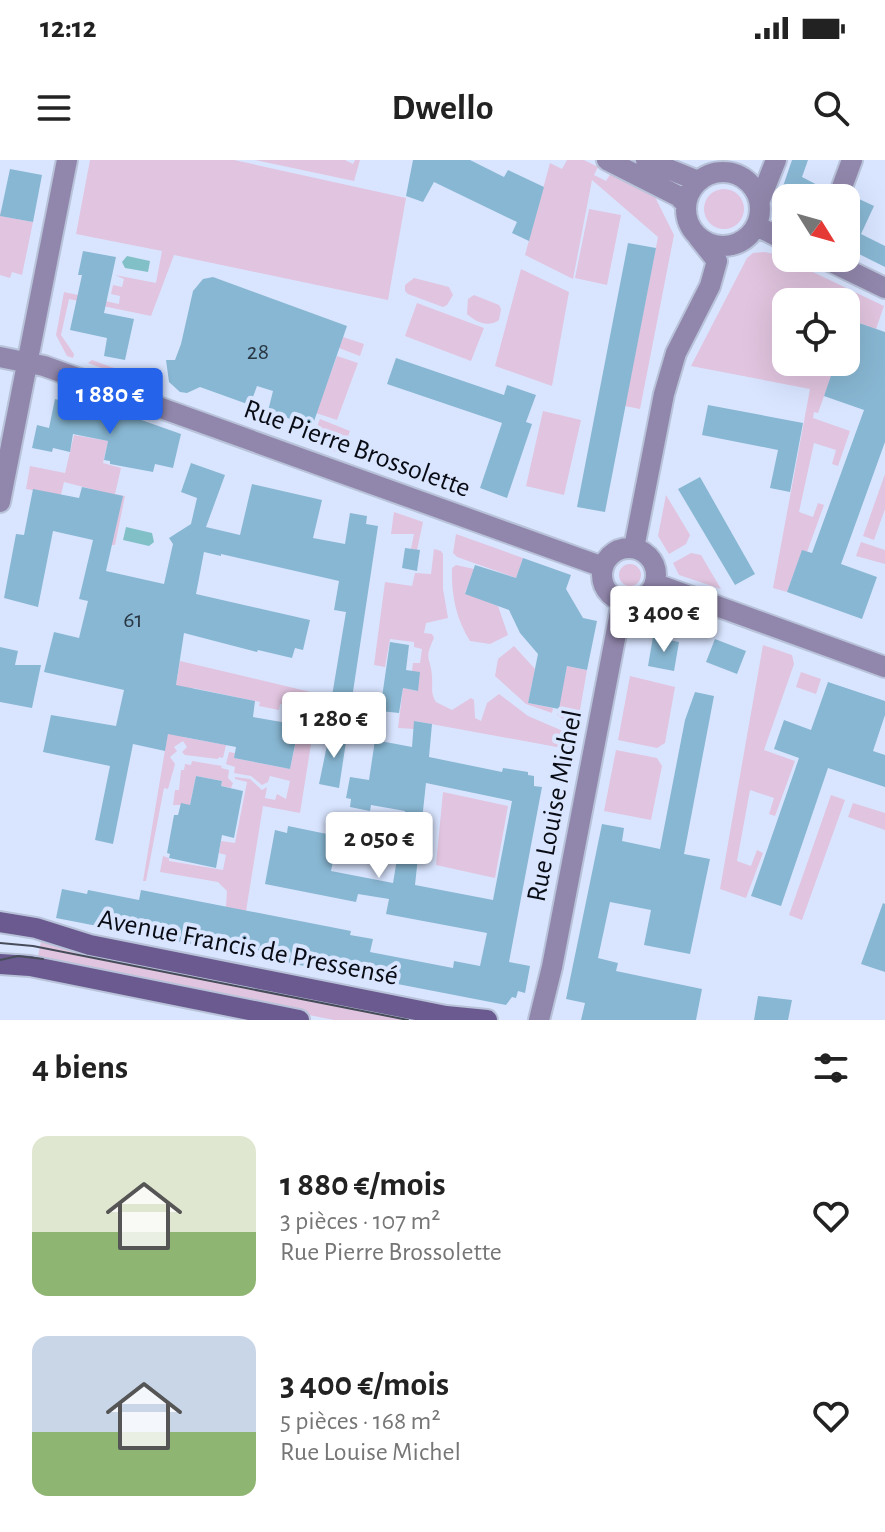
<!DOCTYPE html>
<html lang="fr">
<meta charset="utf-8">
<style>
body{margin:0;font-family:"Alegreya Sans",sans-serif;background:#f6f6f6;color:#222;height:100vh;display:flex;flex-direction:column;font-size:30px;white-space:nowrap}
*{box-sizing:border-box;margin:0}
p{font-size:26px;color:#767676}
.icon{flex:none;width:44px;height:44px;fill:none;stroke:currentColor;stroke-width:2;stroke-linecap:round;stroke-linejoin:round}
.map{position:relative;height:860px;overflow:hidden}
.details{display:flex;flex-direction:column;background:#fff;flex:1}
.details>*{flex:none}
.needle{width:52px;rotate:127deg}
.controls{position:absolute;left:772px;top:24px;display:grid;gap:16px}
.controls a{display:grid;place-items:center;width:88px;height:88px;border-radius:16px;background:#fff;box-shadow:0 8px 32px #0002;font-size:40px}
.price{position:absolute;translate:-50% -68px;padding:0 18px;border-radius:8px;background:#fff;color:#222;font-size:26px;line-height:52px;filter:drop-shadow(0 2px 4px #0008)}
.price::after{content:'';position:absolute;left:50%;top:48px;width:24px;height:18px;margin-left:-12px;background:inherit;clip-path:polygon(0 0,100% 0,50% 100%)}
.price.active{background:#2563eb;color:#fff}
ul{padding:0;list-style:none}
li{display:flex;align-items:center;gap:24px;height:200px;padding:0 32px}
li span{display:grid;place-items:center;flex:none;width:224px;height:160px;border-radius:16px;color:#555}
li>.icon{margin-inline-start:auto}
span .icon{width:96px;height:96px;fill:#fffc;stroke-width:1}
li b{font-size:34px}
h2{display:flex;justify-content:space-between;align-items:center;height:96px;padding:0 32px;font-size:34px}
.status{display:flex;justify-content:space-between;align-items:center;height:56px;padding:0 40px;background:#fff;direction:ltr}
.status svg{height:22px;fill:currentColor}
header{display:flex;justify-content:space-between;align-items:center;height:104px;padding:0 32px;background:#fff;font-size:36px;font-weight:600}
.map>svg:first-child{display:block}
.green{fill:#e1c4df}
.water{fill:#82c0c7}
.building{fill:#88b7d3;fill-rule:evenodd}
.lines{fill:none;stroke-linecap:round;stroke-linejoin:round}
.street-casing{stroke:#b8c2d9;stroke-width:24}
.secondary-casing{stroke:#b8c2d9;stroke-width:24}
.street{stroke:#9187ac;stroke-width:20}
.secondary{stroke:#6a5a8f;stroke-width:20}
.tram{stroke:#474c5a;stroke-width:2}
.labels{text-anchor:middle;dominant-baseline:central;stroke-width:8;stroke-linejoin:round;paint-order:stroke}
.number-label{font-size:24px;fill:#293744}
.street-label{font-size:28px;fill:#090c14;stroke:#d9e5ff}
</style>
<div class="status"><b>12:12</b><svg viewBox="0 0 49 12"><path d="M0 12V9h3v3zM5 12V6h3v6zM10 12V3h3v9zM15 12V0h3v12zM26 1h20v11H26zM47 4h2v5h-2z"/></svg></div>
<header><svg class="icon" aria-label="menu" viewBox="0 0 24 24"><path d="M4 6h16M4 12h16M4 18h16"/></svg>Dwello<svg class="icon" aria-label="search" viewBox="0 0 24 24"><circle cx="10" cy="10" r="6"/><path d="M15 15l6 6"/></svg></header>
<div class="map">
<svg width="885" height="860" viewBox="0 0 885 860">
<rect width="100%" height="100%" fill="#d9e5ff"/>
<!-- green -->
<path class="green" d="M90,0H234L406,38L388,140L174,95L151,156L69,139L61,175L74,194L73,198L67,196L56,175L64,132L119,144L120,136L111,134L113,125L122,127L124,119L115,115L156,123L162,91L76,74Z
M255,0H345L353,4L355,0H360L354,21Z
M567,0H584L598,7L594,15L606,21L611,13L653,33L674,75L640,249L625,246L658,77L592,20L573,119L525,95L550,3L562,9Z
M704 49a20 20 0 1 1 40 0a20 20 0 1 1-40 0Z
M0,49L1,56L33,62L22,115L12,112L10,118L0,115Z
M589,49L621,55L607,125L575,118Z
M764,92L775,94L884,146L876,169L859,163L850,190L846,189V142H786V202H836L818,253L814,252L813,258L850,271L838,306L832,304L836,290L814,283L799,352L813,357L818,343L824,345L807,392L802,391L787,432L773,428L810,229L691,206L747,98L753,93Z
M521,109L569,132L552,226L495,206Z
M414,118L449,127L453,135L447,145L443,147L408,134L405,131V125Z
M474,135L499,145L501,149L499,160C488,168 476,162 467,154L468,139Z
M417,143L484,168L471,201L405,176Z
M343,177L364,184L360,196L339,188Z
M337,196L358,203L337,260L316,253Z
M92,200L147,220L145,224L88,203Z
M543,251L581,260L564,335L526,326Z
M320,259L350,271L341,294L311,282Z
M74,275L108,281L103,303L121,308L115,334L125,336L115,385H112L99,331L64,322L61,335L26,329L30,306L65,313Z
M885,314V349L874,380L863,376Z
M666,335L690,375L686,384L669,394L658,376Z
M394,352L423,362L417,390L411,389L414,374H391Z
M456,374L523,398L516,418L457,397L453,393Z
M861,382L885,390V404L856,396Z
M434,389L441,391L443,394V429L448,458L426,463L424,473L432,474L434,478C423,502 431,496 432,517C433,528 430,532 436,542L452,550L471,538L474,540L475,558L481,561L487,543L499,534L528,556L563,571L567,568L568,562L557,555L567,506L587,510L573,590L415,561L414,569L398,568L403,528L417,531L412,511L413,503H420L422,489L414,487V482L390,479L385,507L374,505L385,422L412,426L415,413L431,414Z
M691,393L701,395L721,429L679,415L673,403Z
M619 415a11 11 0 1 1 22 0a11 11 0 1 1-22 0Z
M456,405L474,409L465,433L498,446L508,475L490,484L470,481C456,459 451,434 452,408Z
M763,485L792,495L794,504L764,590L795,601L775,656L769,654L774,638L750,630L737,701L751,706L757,690L763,693L746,738L720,729Z
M514,486L535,509L528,543L553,548L552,553L526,544L495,516L498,499Z
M180,501L319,534L300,653L263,646L246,751L226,747L227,731L218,722L160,712L163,696L169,698V701L223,710L226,695L219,693L221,681L235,683L247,622L235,619V617L250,619L262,630L267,627L265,638L275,640L277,634L286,639L290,621L270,616L268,622L262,625L251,616L234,613L235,607L226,604L229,592L235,593L234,598L290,609L303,549L280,544L279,550L259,546L260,542L193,528L183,577L226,585L223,598L219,597L218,599L185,595L182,592L187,587L183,581L174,587L177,591L170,597L175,604L168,629L164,628L146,721H143Z
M801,512L821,519L816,534L796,527Z
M630,516L675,527L665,583L657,588L618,580Z
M616,590L657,598L662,606L651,660L604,651Z
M192,601L222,606L221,608L229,610L228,618L233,623L231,628L221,626L222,621L196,616L190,645H173L175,630H179L181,610H184L185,604L191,605Z
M443,632L508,646L495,718L436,705Z
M831,635L845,640L802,760L789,755Z
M853,643L885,653V670L848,657Z
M42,777L438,860H334L37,801Z"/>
<!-- water -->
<path class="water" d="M127,96L150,101L148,112L125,108L122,102Z
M126,367L152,373L154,382L149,386L123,380Z"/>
<!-- building -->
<path class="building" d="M413,0H470L504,17L508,10L544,27L529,81L512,73L517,62L434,22L423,42L406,36Z
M792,0H808L802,17L827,30L825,38H786V45L780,43L782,38H779Z
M10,9L42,15L33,62L0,56Z
M857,38L874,46L861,74L885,86V107L853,91L851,97L846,95V61Z
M628,83L656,88L605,352L577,347Z
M83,91L116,97L104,153L134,159L125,200L104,196L107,178L70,170L82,115H78Z
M213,117L347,166L312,267L268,251L273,231L257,226L250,245L200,227L187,233L180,232L169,222L166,200H175L181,184L193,131L203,119Z
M859,163L885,172V282L841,404L877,417L862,459L787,432L802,390L812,393L864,250L824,236L835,204L844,207Z
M396,198L504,235L507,225L536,235L526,262L532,264L507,338L480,328L502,263L387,224Z
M55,239L113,255V250L181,274L173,308L155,304L153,312L110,304V301L104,300L108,281L73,274L70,292L53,288L52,292L32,288L37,265L49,268Z
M708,245L803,263L790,332L770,328L778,290L702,275Z
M191,303L225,315L206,367L240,375L252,324L322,340L313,378L345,384L350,353L367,356L366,364L378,366L351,545L331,542L346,452L334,450L339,421L221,394V396L204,392L196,434L310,460L303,490L295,488L292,498L258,490L257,492L184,473L176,525L255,541L253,557L299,565L290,609L234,598L236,587L168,574L165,591L133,584L113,684L95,680L110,606L43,592L51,555L116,566L124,530L44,512L54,472L79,478L88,441L79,439L93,380L53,371L38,447L4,438L16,374L24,375L33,329L79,338L82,327L123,336L106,411L164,424L173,384L169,378L191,364L197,338L181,332Z
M700,317L755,414L735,425L678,329Z
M405,388L420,390L417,411L402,408Z
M523,398L571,415L566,429L583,458L597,461L587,510L567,506L559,549L528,543L538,494L520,473L509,450L465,434L475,405L516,418Z
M653,477L679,482L674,511L648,506Z
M715,479L746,491L737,514L706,502Z
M390,482L409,485L406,510L420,512L418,531L403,528L399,553L380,551Z
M0,487L18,491L15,505H41L32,548L0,542Z
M828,522L885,541V555L873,591L885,595V627L828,608L781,746L751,736L799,598L774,589L784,560L811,570Z
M695,532L714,536L684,694L710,699L690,794L644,785L651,750L610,742L598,798L618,803L616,811L702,829L696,860H581L585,843L566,839L602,664L624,668L622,681L660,689L685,560Z
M414,561L432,564L429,597L502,612L503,608L528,612V615L534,616V626L542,627L509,802L530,806L525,833L518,831L516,838L512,837L506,845L56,758L62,729L87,734L88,730L139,740L141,730L351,771L350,775L373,779L370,792L453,808L454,801L480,806L487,773L386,754L389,739L358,734L356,742L265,724L275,670L287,673L288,666L327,674L326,680L337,682L331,711L393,723L405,651L371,645L370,651L350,647L351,639L346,638L350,617L369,620L375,580L412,587ZM426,623L512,641L493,740L415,725Z
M330,571L347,575L339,628L319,624Z
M196,616L222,621L221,626L243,631L234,678L222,675L216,708L169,698L170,694L167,693L174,655H178L181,643L190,645Z
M883,743L885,744V812L861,804Z
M758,836L792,840L788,860H754Z"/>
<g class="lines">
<defs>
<path id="street" d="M607,0L678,36L686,44
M646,0L698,21
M686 49a37 37 0 1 1 74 0a37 37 0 1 1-74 0Z
M838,38L852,0
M760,40L776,0
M757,66L786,81
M823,98L885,128
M0,197L44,206L603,407
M0,342L67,0
M602 415a27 27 0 1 1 54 0a27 27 0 1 1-54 0Z
M634,388L664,234L676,193L710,126L717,101L698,77
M656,424L885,507
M539,860L552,807L622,442"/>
<path id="secondary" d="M0,762L36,768L90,785L446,856L487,860
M0,804L30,806L299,860"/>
</defs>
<!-- street casing -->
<use href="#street" class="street-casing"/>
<!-- secondary casing -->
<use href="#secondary" class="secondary-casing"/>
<!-- street -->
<use href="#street" class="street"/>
<!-- secondary -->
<use href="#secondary" class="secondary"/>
<!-- tram -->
<path class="tram" d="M0,783L33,786L408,860
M0,800L18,796L43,799"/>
</g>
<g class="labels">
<!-- number labels -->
<g class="number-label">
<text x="258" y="192">28</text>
<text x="133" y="460">61</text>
</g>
<!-- street labels -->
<g class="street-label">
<text transform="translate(357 289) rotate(20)">Rue Pierre Brossolette</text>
<text transform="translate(555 646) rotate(-79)">Rue Louise Michel</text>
<text transform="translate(248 788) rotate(11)">Avenue Francis de Pressensé</text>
</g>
</g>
</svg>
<div class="controls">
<a><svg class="needle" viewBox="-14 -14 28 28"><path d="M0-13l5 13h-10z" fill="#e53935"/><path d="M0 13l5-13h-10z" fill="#767676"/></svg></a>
<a><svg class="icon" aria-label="locate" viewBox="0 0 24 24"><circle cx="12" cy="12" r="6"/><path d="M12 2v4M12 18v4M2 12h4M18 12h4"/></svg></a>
</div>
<b class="price active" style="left:110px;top:276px">1 880 €</b>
<b class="price" style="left:664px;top:494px">3 400 €</b>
<b class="price" style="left:334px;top:600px">1 280 €</b>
<b class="price" style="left:379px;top:720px">2 050 €</b>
</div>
<section class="details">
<h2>4 biens<svg class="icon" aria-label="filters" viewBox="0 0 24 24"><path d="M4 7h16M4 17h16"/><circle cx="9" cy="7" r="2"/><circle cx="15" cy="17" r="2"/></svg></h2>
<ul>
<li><span style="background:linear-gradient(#dfe7d0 60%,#8fb573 0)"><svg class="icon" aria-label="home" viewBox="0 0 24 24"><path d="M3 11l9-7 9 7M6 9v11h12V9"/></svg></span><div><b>1 880 €/mois</b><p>3 pièces · 107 m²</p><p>Rue Pierre Brossolette</p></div><svg class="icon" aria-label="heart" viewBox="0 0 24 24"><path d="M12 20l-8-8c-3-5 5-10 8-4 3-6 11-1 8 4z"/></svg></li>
<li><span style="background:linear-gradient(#c9d6e8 60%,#8fb573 0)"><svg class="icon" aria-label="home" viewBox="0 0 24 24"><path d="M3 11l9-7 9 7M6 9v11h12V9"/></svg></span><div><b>3 400 €/mois</b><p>5 pièces · 168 m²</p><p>Rue Louise Michel</p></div><svg class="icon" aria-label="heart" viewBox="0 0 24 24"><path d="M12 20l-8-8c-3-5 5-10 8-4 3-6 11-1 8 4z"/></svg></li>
</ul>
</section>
